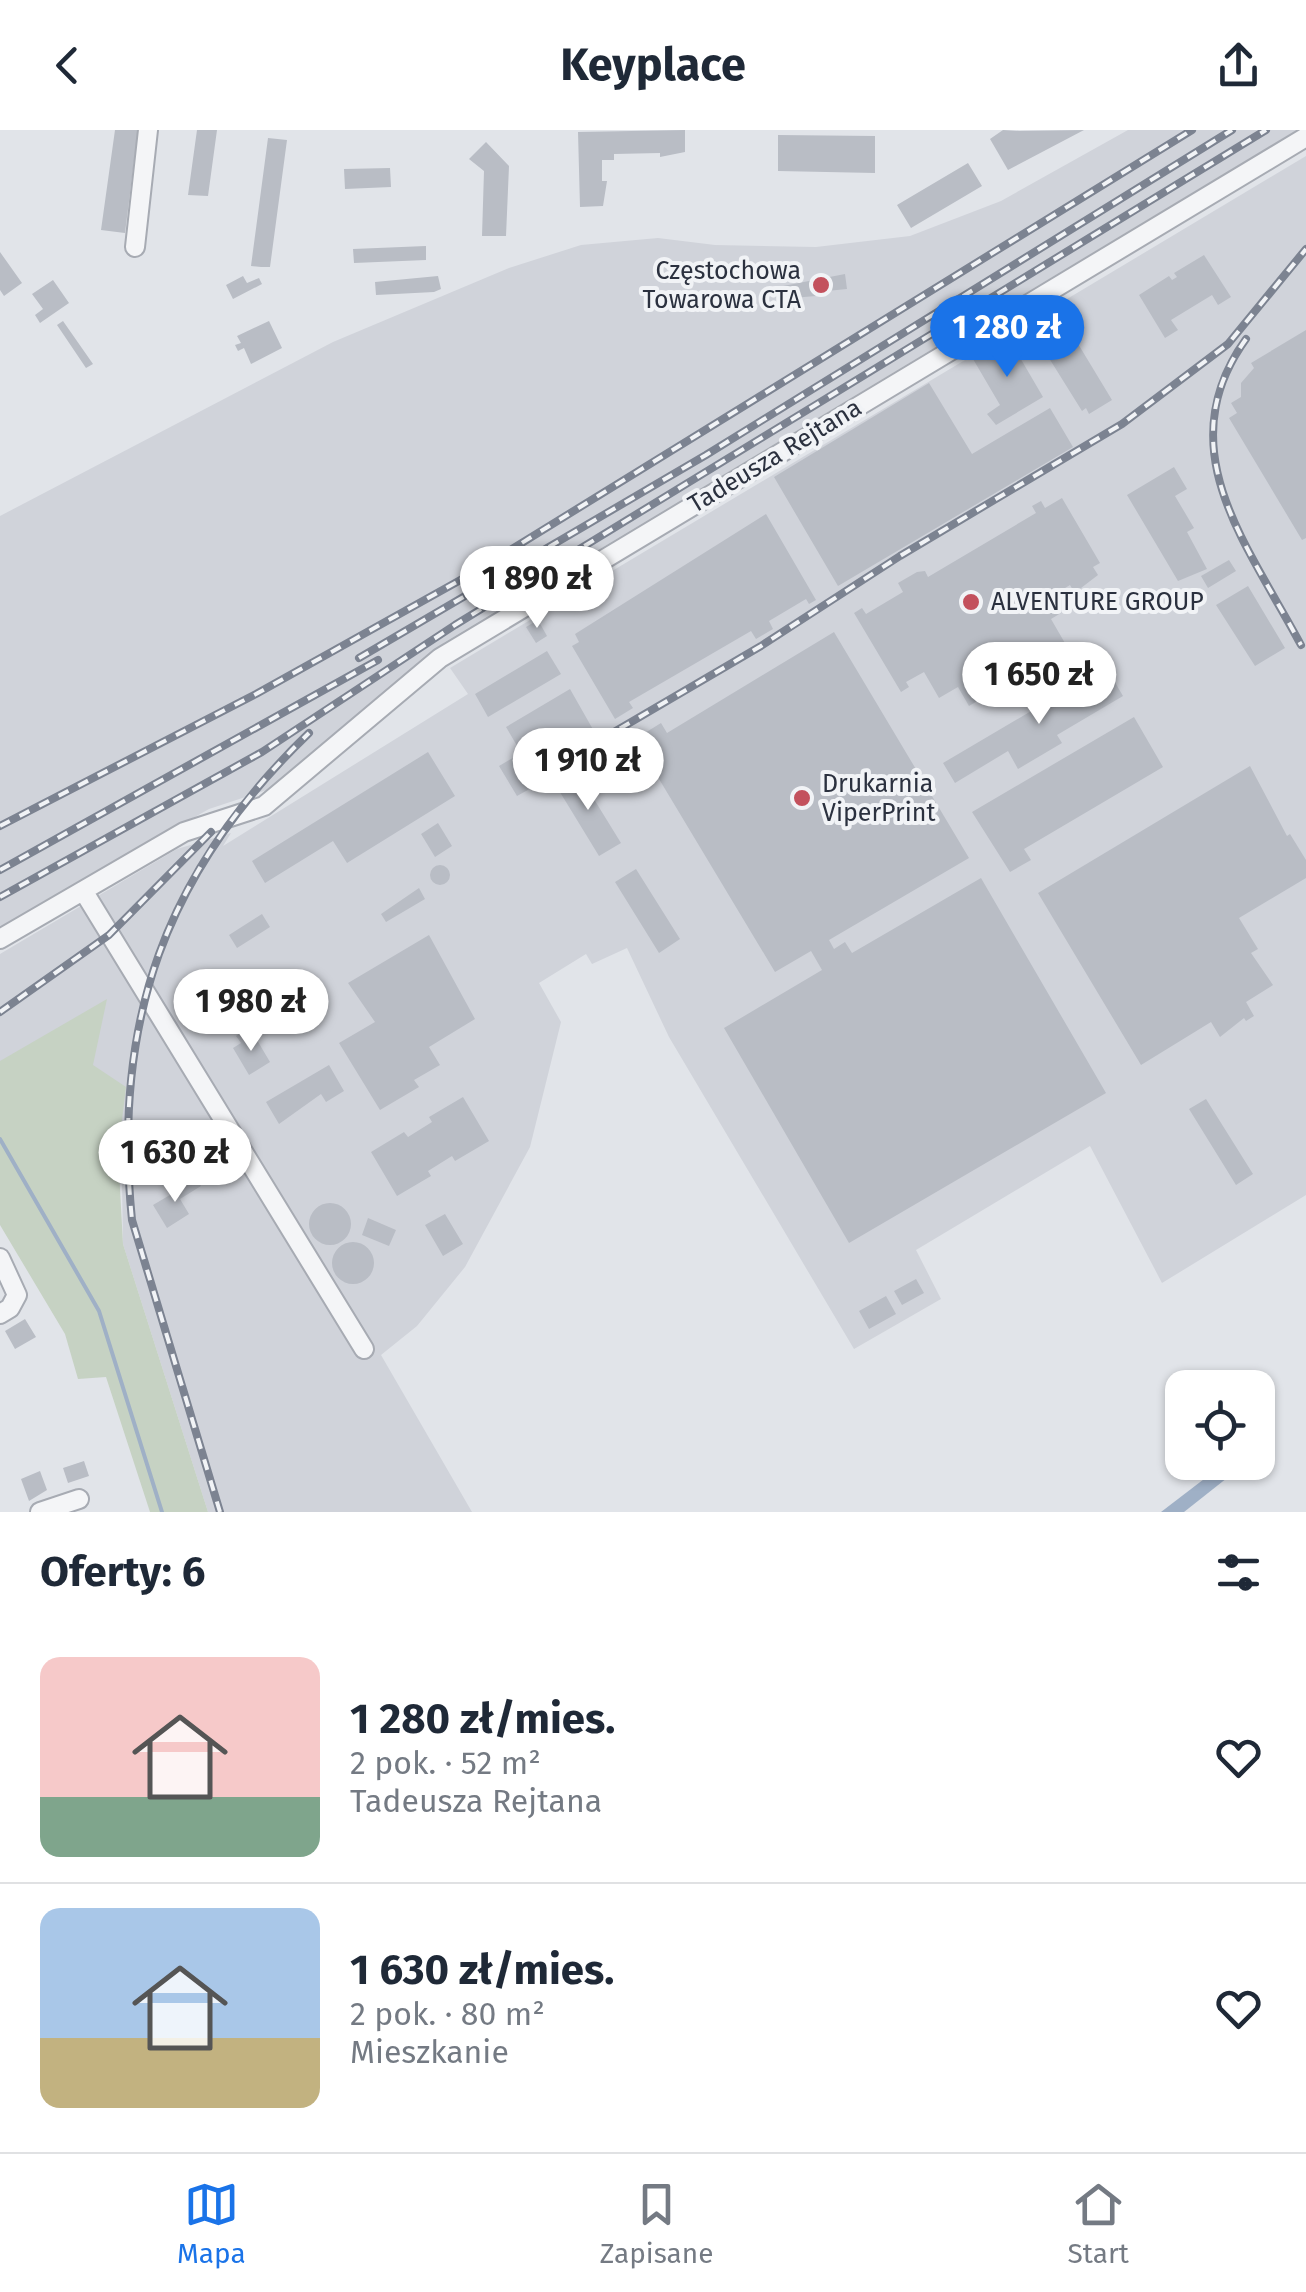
<!DOCTYPE html>
<html lang="pl">
<meta charset="utf-8">
<style>
body{margin:0;font-family:"Fira Sans",sans-serif;background:#f6f6f7;color:#1f2937;height:100vh;display:flex;flex-direction:column;font-size:38px;white-space:nowrap}
*{box-sizing:border-box;margin:0}
p{font-size:32px;color:#747a83}
.icon{flex:none;width:55px;height:55px;fill:none;stroke:currentColor;stroke-width:2;stroke-linecap:round;stroke-linejoin:round}
.map{position:relative;height:1382px;overflow:hidden}
.panel{display:flex;flex-direction:column;background:#fff;flex:1}
.panel>*{flex:none}
.controls{position:absolute;left:1165px;top:1240px;display:grid;gap:20px}
.controls a{display:grid;place-items:center;width:110px;height:110px;border-radius:20px;background:#fff;box-shadow:0 2px 8px #0004;font-size:50px}
.price{position:absolute;translate:-50% -85px;padding:0 22px;border-radius:35px;background:#fff;color:#222;font-size:32px;line-height:65px;filter:drop-shadow(0 2px 5px #0008)}
.price::after{content:'';position:absolute;left:50%;top:60px;width:30px;height:22px;margin-left:-15px;background:inherit;clip-path:polygon(0 0,100% 0,50% 100%)}
.price.current{background:#1a73e8;color:#fff}
ul{padding:0;list-style:none}
li{display:flex;align-items:center;gap:30px;height:250px;padding:0 40px}
li+li{border-top:2px solid #e0e1e3}
li span{display:grid;place-items:center;flex:none;width:280px;height:200px;border-radius:20px;color:#555}
li>.icon{margin-inline-start:auto}
span .icon{width:120px;height:120px;fill:#fffc;stroke-width:1}
li b{font-size:42px}
h2{display:flex;justify-content:space-between;align-items:center;height:120px;padding:0 40px;font-size:42px}
header{display:flex;justify-content:space-between;align-items:center;height:130px;padding:0 40px;background:#fff;font-size:45px;font-weight:700}
.dock{display:flex;justify-content:space-around;align-items:center;height:140px;border-top:2px solid #e0e1e3;background:#fff;font-size:28px;color:#747a83}
.dock a{display:grid;justify-items:center;gap:5px}
.dock .current{color:#1a73e8}
.map>svg:first-child{display:block}
.built{fill:#d0d3da}
.green{fill:#c6d2c3}
.water{fill:#9fb0c6}
.lines{fill:none;stroke-linecap:round;stroke-linejoin:round}
.stream{stroke:#9fb0c6;stroke-width:4}
.building{fill:#b9bdc5}
.minor-casing{stroke:#a7abb3;stroke-width:22}
.minor{stroke:#f4f5f7;stroke-width:18}
.rail-casing{stroke:#7c8391;stroke-width:8}
.rail{stroke:#f1f3f6;stroke-width:4;stroke-dasharray:11;stroke-linecap:butt}
.poi-dot{fill:#c3515d;stroke:#f1f3f6;stroke-width:4}
.labels{text-anchor:middle;dominant-baseline:central;stroke-width:8;stroke-linejoin:round;paint-order:stroke}
.poi-label{font-size:25px;fill:#2b313f;stroke:#f1f3f6;text-anchor:start}
.street-label{font-size:25px;fill:#2b313f;stroke:#f1f3f6}
</style>
<header><svg class="icon" aria-label="back" viewBox="0 0 24 24"><path d="M15 5l-7 7 7 7"/></svg>Keyplace<svg class="icon" aria-label="share" viewBox="0 0 24 24"><path d="M12 15V3M7 8l5-5 5 5M5 13v7h14v-7"/></svg></header>
<div class="map">
<svg width="1306" height="1382" viewBox="0 0 1306 1382">
<rect width="100%" height="100%" fill="#e1e4e9"/>
<!-- built -->
<path class="built" d="M1128,0H1297L445,512L273,658L209,679L0,797V386L333,212L509,138L581,115L658,108L715,115L816,117L910,106L1001,71Z
M1306,26V1065L1162,1153L1090,1016L916,1120L941,1169L854,1219L669,907L627,818L592,834L586,824L539,853L561,892L530,1017L465,1137L417,1196L381,1225L472,1382H208L123,1114L121,992L0,931V824L177,719L231,703L223,716L468,564L450,538Z"/>
<!-- green -->
<path class="green" d="M107,869L93,935L126,957L118,1023L123,1114L208,1382H150L106,1247L78,1249L65,1204L0,1095V931Z"/>
<!-- water -->
<path class="water" d="M1225,1333H1246L1184,1382H1161Z"/>
<g class="lines">
<!-- stream -->
<path class="stream" d="M0,1009L99,1181L162,1382"/>
</g>
<!-- building -->
<path class="building" d="M115,0H141L137,7L125,103L101,100Z
M197,0H217L208,66L188,65Z
M685,0V22L660,27V23L614,24V30H602V51H607L603,76L580,77L578,2Z
M1003,0L1019,1L1084,0L1008,40L990,9Z
M778,5L875,6V43L778,41Z
M268,8L287,10L270,137H261L251,136Z
M486,12L509,36L506,106H482L484,41L469,29Z
M968,33L982,56L911,98L897,75Z
M390,38L391,57L345,59L344,39Z
M426,116V130L354,133L353,119Z
M0,122L22,153L4,166L0,160Z
M1204,125L1231,167L1218,175L1212,165L1171,190L1178,200L1165,208L1139,165L1169,146L1172,150L1177,147L1174,143Z
M845,144L847,159L827,161L828,165L780,169L778,157Z
M243,146L247,153L259,148L262,154L233,169L226,155Z
M438,146L441,159L434,162L376,165L375,152Z
M53,150L69,173L40,193L35,185L43,179L32,164Z
M1057,179L1112,270L1089,284L1086,278L1082,281L1029,196Z
M63,191L93,234L86,238L57,195Z
M269,191L282,218L251,234L244,218L238,221L235,215L241,213L237,206Z
M1306,200V408L1302,410L1229,288L1237,283L1231,273L1241,267V253L1254,238L1251,233Z
M1014,206L1017,211L1012,214L1043,267L996,295L987,284L1000,275L973,229Z
M929,253L972,324L1050,278L1073,317L838,456L774,347Z
M1174,337L1187,359L1175,366L1194,398L1187,402L1207,439L1178,451L1127,365Z
M1062,368L1100,433L1093,437L1098,445L1081,458L1074,462L1070,455L1052,466L1061,483L1051,489L1073,527L1002,570L996,560L969,576L958,557L939,568L924,542L906,552L909,557L901,562L854,483L862,478L866,484L903,462L898,453L917,442L925,441L928,447L1036,383L1032,376L1041,371L1045,378Z
M766,384L816,470L809,474L806,469L769,491L773,499L756,509L751,501L629,572L633,578L615,589L572,516L579,512L575,504Z
M1229,430L1236,441L1208,458L1201,446Z
M1248,456L1285,518L1255,536L1216,475Z
M538,490L547,506L536,513L526,497Z
M834,502L969,728L829,810L834,819L845,812L852,823L981,748L1106,963L849,1113L724,898L822,840L811,821L775,842L635,609L661,593L667,603Z
M547,521L561,544L488,587L475,564Z
M1106,537L1123,566L1057,605L1062,613L1018,639L1008,621L955,653L943,633Z
M570,559L595,603L532,641L506,597Z
M1134,587L1163,637L1024,719L1031,730L1010,742L972,682Z
M428,622L455,666L347,733L333,711L265,753L252,731Z
M516,626L535,656L517,666L499,636Z
M1250,636L1287,706L1290,704L1306,730V748L1239,788L1258,819L1251,823L1273,855L1246,872L1254,886L1246,891L1244,888L1220,907L1211,892L1141,935L1038,763Z
M576,640L621,713L599,726L555,654Z
M438,693L452,716L435,727L421,704Z
M430 745a10 10 0 1 1 20 0a10 10 0 1 1-20 0Z
M636,739L680,809L659,823L615,752Z
M419,758L425,769L386,792L381,784Z
M262,784L270,797L237,818L229,805Z
M429,805L475,889L429,917L440,935L414,950L419,957L380,980L339,913L375,892L348,853Z
M242,902L246,910L254,905L270,932L249,945L233,918L241,913L236,906Z
M329,935L344,961L326,972L321,964L279,994L266,972Z
M463,967L489,1011L455,1031L452,1026L428,1041L431,1046L397,1066L371,1022L404,1002L408,1007L432,992L429,987Z
M1206,969L1253,1044L1236,1055L1189,979Z
M194,1007L205,1023L162,1050L152,1034Z
M197,1049L201,1056L180,1069L189,1084L167,1098L153,1075Z
M309 1094a21 21 0 1 1 42 0a21 21 0 1 1-42 0Z
M445,1084L463,1114L443,1126L425,1095Z
M368,1088L396,1100L389,1116L362,1105Z
M332 1133a21 21 0 1 1 42 0a21 21 0 1 1-42 0Z
M916,1149L924,1163L902,1175L894,1161Z
M886,1166L896,1184L869,1199L859,1181Z
M25,1189L36,1207L15,1219L5,1201Z
M84,1331L89,1346L68,1353L63,1338Z
M40,1341L47,1360L29,1371L21,1349Z"/>
<g class="lines">
<defs>
<path id="minor" d="M135,117L148,0
M84,762L364,1219
M0,809L184,702L264,676L440,528L1306,7
M0,1128L17,1165L10,1178L0,1184
M40,1382L79,1369"/>
</defs>
<!-- minor casing -->
<use href="#minor" class="minor-casing"/>
<!-- minor -->
<use href="#minor" class="minor"/>
<defs>
<path id="rail" d="M1246,209C1167,319 1248,415 1301,515
M359,528L706,325L1232,0
M544,643L761,516L900,426L1122,294L1228,214L1306,119
M0,696L256,564L473,443L1192,0
M0,740L378,530
M0,767L262,622L455,495L1266,0
M0,882L109,805L211,702
M220,1382L132,1090C112,891 165,742 309,603"/>
</defs>
<!-- rail casing -->
<use href="#rail" class="rail-casing"/>
<!-- rail -->
<use href="#rail" class="rail"/>
</g>
<!-- markers -->
<g class="poi-dot">
<circle cx="821" cy="155" r="10"/>
<circle cx="971" cy="472" r="10"/>
<circle cx="802" cy="668" r="10"/>
</g>
<g class="labels">
<!-- poi labels -->
<g class="poi-label">
<text x="801" y="141" text-anchor="end">Częstochowa<tspan x="801" dy="29">Towarowa CTA</tspan></text>
<text x="991" y="472">ALVENTURE GROUP</text>
<text x="822" y="654">Drukarnia<tspan x="822" dy="29">ViperPrint</tspan></text>
</g>
<!-- street labels -->
<g class="street-label">
<text transform="translate(775 326) rotate(-31)">Tadeusza Rejtana</text>
</g>
</g>
</svg>
<div class="controls">
<a><svg class="icon" aria-label="locate" viewBox="0 0 24 24"><circle cx="12" cy="12" r="6"/><path d="M12 2v4M12 18v4M2 12h4M18 12h4"/></svg></a>
</div>
<b class="price current" style="left:1007px;top:250px">1 280 zł</b>
<b class="price" style="left:537px;top:501px">1 890 zł</b>
<b class="price" style="left:1039px;top:597px">1 650 zł</b>
<b class="price" style="left:588px;top:683px">1 910 zł</b>
<b class="price" style="left:251px;top:924px">1 980 zł</b>
<b class="price" style="left:175px;top:1075px">1 630 zł</b>
</div>
<section class="panel">
<h2>Oferty: 6<svg class="icon" aria-label="filters" viewBox="0 0 24 24"><path d="M4 7h16M4 17h16"/><circle cx="9" cy="7" r="2"/><circle cx="15" cy="17" r="2"/></svg></h2>
<ul>
<li><span style="background:linear-gradient(#f6c9c9 70%,#7fa58c 0)"><svg class="icon" aria-label="home" viewBox="0 0 24 24"><path d="M3 11l9-7 9 7M6 9v11h12V9"/></svg></span><div><b>1 280 zł/mies.</b><p>2 pok. · 52 m²</p><p>Tadeusza Rejtana</p></div><svg class="icon" aria-label="heart" viewBox="0 0 24 24"><path d="M12 20l-8-8c-3-5 5-10 8-4 3-6 11-1 8 4z"/></svg></li>
<li><span style="background:linear-gradient(#a9c7e8 65%,#c2b280 0)"><svg class="icon" aria-label="home" viewBox="0 0 24 24"><path d="M3 11l9-7 9 7M6 9v11h12V9"/></svg></span><div><b>1 630 zł/mies.</b><p>2 pok. · 80 m²</p><p>Mieszkanie</p></div><svg class="icon" aria-label="heart" viewBox="0 0 24 24"><path d="M12 20l-8-8c-3-5 5-10 8-4 3-6 11-1 8 4z"/></svg></li>
</ul>
</section>
<nav class="dock">
<a class="current"><svg class="icon" aria-label="map" viewBox="0 0 24 24"><path d="M3 6l6-2 6 2 6-2v14l-6 2-6-2-6 2zM9 4v14M15 6v14"/></svg>Mapa</a>
<a><svg class="icon" aria-label="saved" viewBox="0 0 24 24"><path d="M7 4h10v16l-5-4-5 4z"/></svg>Zapisane</a>
<a><svg class="icon" aria-label="home" viewBox="0 0 24 24"><path d="M3 11l9-7 9 7M6 9v11h12V9"/></svg>Start</a>
</nav>
